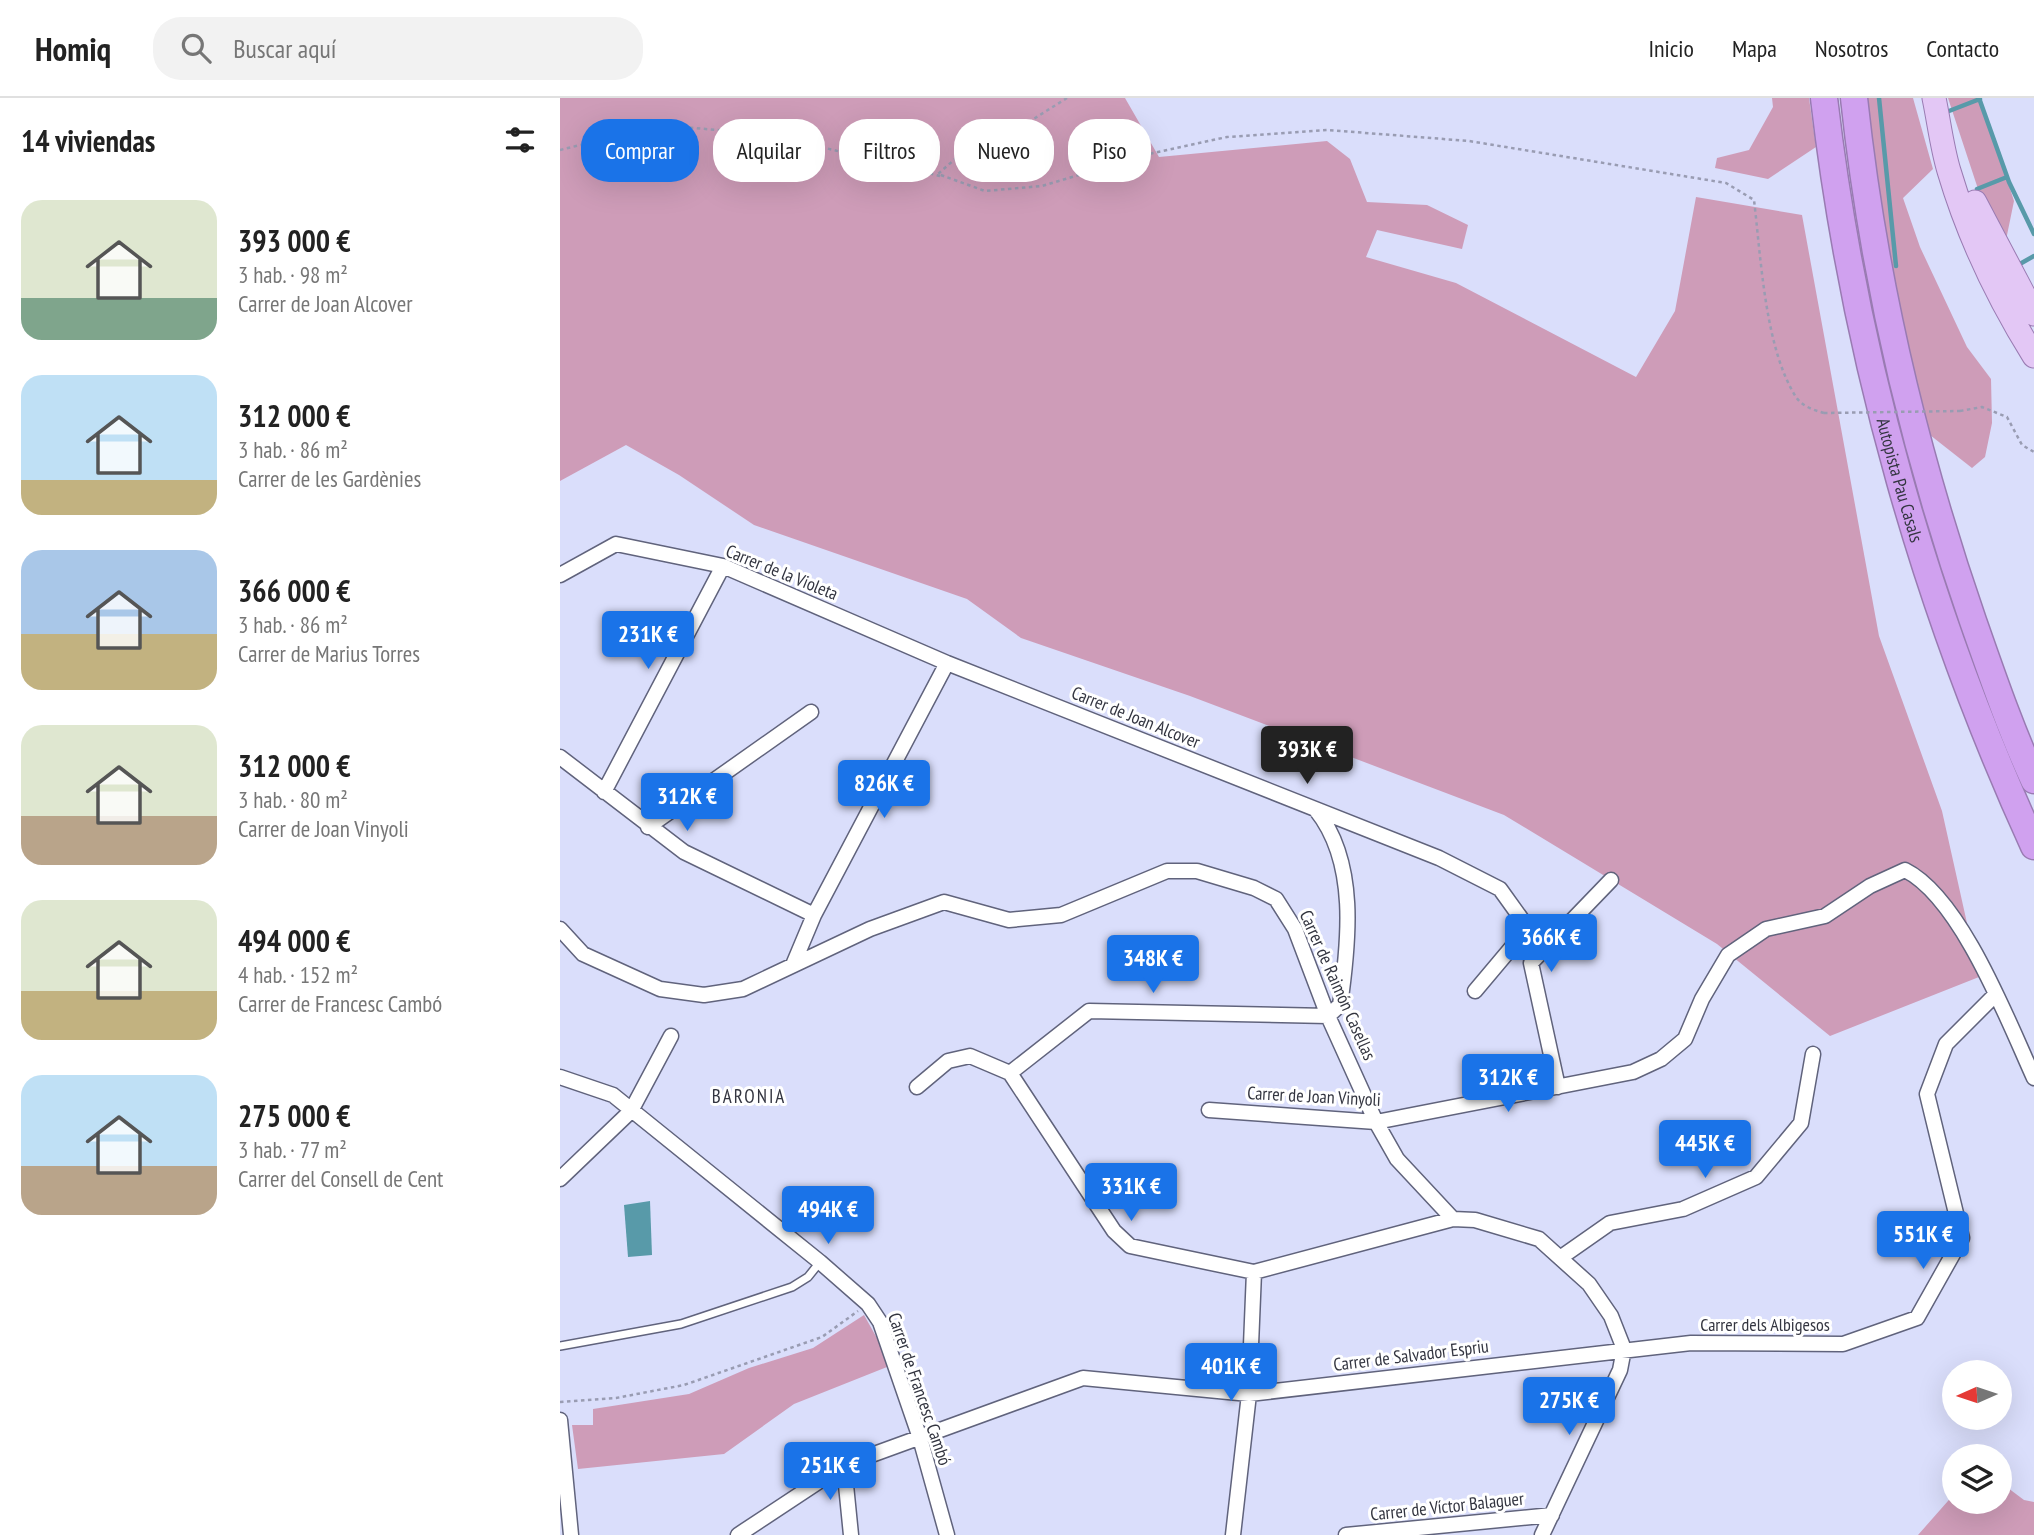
<!DOCTYPE html>
<html lang="es">
<meta charset="utf-8">
<style>
body{margin:0;font-family:"PT Sans Narrow",sans-serif;background:#f2f2f2;color:#222;height:100vh;display:flex;flex-direction:column;font-size:26px;white-space:nowrap}
*{box-sizing:border-box;margin:0}
p{font-size:23px;color:#767676}
.icon{flex:none;width:38px;height:38px;fill:none;stroke:currentColor;stroke-width:2;stroke-linecap:round;stroke-linejoin:round}
.map{position:relative;flex:1;overflow:hidden}
.panel{display:flex;flex-direction:column;background:#fff;width:560px}
.panel>*{flex:none}
.banner{position:absolute;left:21px;top:21px;width:665px;height:63px;display:flex;gap:14px}
.needle{width:46px;rotate:267deg}
.controls{position:absolute;left:1382px;top:1262px;display:grid;gap:14px}
.controls a{display:grid;place-items:center;width:70px;height:70px;border-radius:50%;background:#fff;box-shadow:0 7px 28px #0002;font-size:35px}
.price{position:absolute;translate:-50% -60px;padding:0 16px;border-radius:7px;background:#1a73e8;color:#fff;font-size:23px;line-height:46px;filter:drop-shadow(0 2px 4px #0008)}
.price::after{content:'';position:absolute;left:50%;top:42px;width:21px;height:16px;margin-left:-10px;background:inherit;clip-path:polygon(0 0,100% 0,50% 100%)}
.price.current{background:#222;color:#fff}
ul{padding:0;list-style:none}
li{display:flex;align-items:center;gap:21px;height:175px;padding:0 21px}
li span{display:grid;place-items:center;flex:none;width:196px;height:140px;border-radius:21px;color:#555}
li>.icon{margin-inline-start:auto}
span .icon{width:84px;height:84px;fill:#fffc;stroke-width:1}
li b{font-size:30px}
h2{display:flex;justify-content:space-between;align-items:center;height:84px;padding:0 21px;font-size:30px}
.pill{padding:0 24px;border-radius:28px;background:#fff;box-shadow:0 7px 28px #0002;font-size:24px;line-height:63px}
.pill.current{background:#1a73e8;color:#fff}
header{display:flex;align-items:center;gap:42px;box-sizing:border-box;height:98px;padding:0 35px;background:#fff;border-bottom:2px solid #e0e0e0}
header strong{font-size:33px}
nav{display:flex;gap:38px;margin-inline-start:auto;font-size:24px}
.search{width:490px;height:63px;background:#f2f2f2;display:flex;align-items:center;gap:18px;box-sizing:border-box;padding:0 24px;border-radius:28px;color:#767676;font-size:26px}
main{display:flex;flex:1;min-height:0}
.map>svg:first-child{display:block}
.forest{fill:#ce9cb8}
.water{fill:#589aa9}
.lines{fill:none;stroke-linecap:round;stroke-linejoin:round}
.stream{stroke:#589aa9;stroke-width:4.5}
.service-casing{stroke:#60637c;stroke-width:10}
.minor-casing{stroke:#60637c;stroke-width:17}
.primary-casing{stroke:#997bb2;stroke-width:25}
.motorway-casing{stroke:#997bb2;stroke-width:29}
.path{stroke:#999cb2;stroke-width:2.5;stroke-dasharray:3.5 3.5;stroke-linecap:butt}
.service{stroke:#fff;stroke-width:7}
.minor{stroke:#fff;stroke-width:14}
.primary{stroke:#e3c7f5;stroke-width:23}
.motorway{stroke:#d0a1ef;stroke-width:26}
.path-bridge{stroke:#999cb2;stroke-width:2.5;stroke-dasharray:3.5 3.5;stroke-linecap:butt}
.labels{text-anchor:middle;dominant-baseline:central;stroke-width:6;stroke-linejoin:round;paint-order:stroke}
.street-label{font-size:18px;fill:#333540;stroke:#fff}
.neighbourhood-label{font-size:19px;letter-spacing:2px;fill:#333540;stroke:#fff}
</style>
<header>
<strong>Homiq</strong>
<div class="search"><svg class="icon" aria-label="search" viewBox="0 0 24 24"><circle cx="10" cy="10" r="6"/><path d="M15 15l6 6"/></svg>Buscar aquí</div>
<nav><a>Inicio</a><a>Mapa</a><a>Nosotros</a><a>Contacto</a></nav>
</header>
<main>
<section class="panel">
<h2>14 viviendas<svg class="icon" aria-label="filters" viewBox="0 0 24 24"><path d="M4 7h16M4 17h16"/><circle cx="9" cy="7" r="2"/><circle cx="15" cy="17" r="2"/></svg></h2>
<ul>
<li><span style="background:linear-gradient(#dfe7d0 70%,#7fa58c 0)"><svg class="icon" aria-label="home" viewBox="0 0 24 24"><path d="M3 11l9-7 9 7M6 9v11h12V9"/></svg></span><div><b>393 000 €</b><p>3 hab. · 98 m²</p><p>Carrer de Joan Alcover</p></div></li>
<li><span style="background:linear-gradient(#bfe0f5 75%,#c2b280 0)"><svg class="icon" aria-label="home" viewBox="0 0 24 24"><path d="M3 11l9-7 9 7M6 9v11h12V9"/></svg></span><div><b>312 000 €</b><p>3 hab. · 86 m²</p><p>Carrer de les Gardènies</p></div></li>
<li><span style="background:linear-gradient(#a9c7e8 60%,#c2b280 0)"><svg class="icon" aria-label="home" viewBox="0 0 24 24"><path d="M3 11l9-7 9 7M6 9v11h12V9"/></svg></span><div><b>366 000 €</b><p>3 hab. · 86 m²</p><p>Carrer de Marius Torres</p></div></li>
<li><span style="background:linear-gradient(#dfe7d0 65%,#b9a48a 0)"><svg class="icon" aria-label="home" viewBox="0 0 24 24"><path d="M3 11l9-7 9 7M6 9v11h12V9"/></svg></span><div><b>312 000 €</b><p>3 hab. · 80 m²</p><p>Carrer de Joan Vinyoli</p></div></li>
<li><span style="background:linear-gradient(#dfe7d0 65%,#c2b280 0)"><svg class="icon" aria-label="home" viewBox="0 0 24 24"><path d="M3 11l9-7 9 7M6 9v11h12V9"/></svg></span><div><b>494 000 €</b><p>4 hab. · 152 m²</p><p>Carrer de Francesc Cambó</p></div></li>
<li><span style="background:linear-gradient(#bfe0f5 65%,#b9a48a 0)"><svg class="icon" aria-label="home" viewBox="0 0 24 24"><path d="M3 11l9-7 9 7M6 9v11h12V9"/></svg></span><div><b>275 000 €</b><p>3 hab. · 77 m²</p><p>Carrer del Consell de Cent</p></div></li>
</ul>
</section>
<div class="map">
<svg width="1474" height="1437" viewBox="0 0 1474 1437">
<rect width="100%" height="100%" fill="#dadefb"/>
<!-- forest -->
<path class="forest" d="M0,0H565L599,59L767,43L790,61L807,104L867,107L908,127L902,151L817,132L806,159L896,185L1076,279L1115,213L1136,99L1242,117L1319,538L1382,713L1419,879L1270,938L1157,846L944,717L630,598L461,540L407,501L194,427L119,377L66,347L0,383Z
M1212,0H1249L1256,49L1208,81L1155,70L1157,60L1189,52L1213,9Z
M1306,0H1353L1373,71L1343,100L1360,149L1407,249L1431,281L1432,325L1425,359L1412,370L1370,337L1349,261L1310,68Z
M1388,0H1421L1454,103L1446,142L1419,94Z
M304,1217L332,1267L234,1306L164,1356L18,1371L12,1327H33V1311L129,1296L189,1270L253,1250Z
M1440,1384L1464,1402L1474,1404V1437H1358L1395,1395V1404H1440Z"/>
<!-- water -->
<path class="water" d="M90,1103L92,1157L68,1159L64,1107Z"/>
<g class="lines">
<!-- stream -->
<path class="stream" d="M1319,0L1336,168
M1419,0L1449,84L1474,136
M1389,13L1420,1
M1417,91L1447,79
M1458,167L1474,158"/>
<defs>
<path id="service" d="M0,1248L121,1226L232,1189L248,1179L260,1164"/>
<path id="minor" d="M0,477L56,446L163,468L387,565L879,760L940,791L968,830L915,893
M0,659L124,754L254,817
M44,694L163,468
M88,729L251,614
M0,831L23,856L100,891L144,897L183,891L310,831L384,804L449,822L501,817L607,773H637L694,790L716,801L735,831L768,918L816,1024L837,1061L893,1121L915,1122L979,1141L1029,1186L1051,1218L1064,1251
M233,867L254,817L387,565
M450,975L529,913L768,918L780,907C789,844 798,764 756,712
M0,979L53,997L260,1164L308,1206L320,1224L360,1340L387,1437
M357,989L388,963L410,958L450,975L554,1133L570,1148L694,1174L893,1121
M998,989L971,865L1051,782
M649,1012L816,1024L1073,974L1101,961L1125,941L1142,901L1168,857L1206,831L1265,818L1310,788L1345,772C1401,800 1448,923 1474,980
M0,1081L71,1013L111,938
M1000,1160L1050,1125L1123,1111L1196,1079L1241,1025L1253,956
M0,1322L11,1437
M284,1367L291,1437
M178,1437L284,1367L523,1280L689,1296L1131,1245L1283,1246L1357,1220L1402,1140L1367,996L1386,946L1435,897
M673,1437L689,1296L694,1174
M786,1437L992,1417
M982,1437L1060,1272L1064,1251"/>
<path id="primary" d="M1374,0C1379,24 1382,50 1389,73C1408,137 1439,202 1474,258
M1415,104L1474,216"/>
<g id="motorway">
<path id="s1" d="M1264,0C1294,258 1366,512 1474,748"/>
<path d="M1294,0C1313,179 1354,353 1413,523C1432,577 1450,630 1474,682"/>
</g>
</defs>
<!-- service casing -->
<use href="#service" class="service-casing"/>
<!-- minor casing -->
<use href="#minor" class="minor-casing"/>
<!-- primary casing -->
<use href="#primary" class="primary-casing"/>
<!-- motorway casing -->
<use href="#motorway" class="motorway-casing"/>
<!-- path -->
<path class="path" d="M507,0L456,32L404,53L378,76L425,93L482,88L593,55L667,39L768,32L909,43L1166,85L1194,102C1201,160 1205,251 1236,299C1242,308 1253,312 1264,315
M0,52L101,27L212,37L380,78
M1400,313L1422,309L1447,319L1462,347L1474,354
M0,1304L56,1300L124,1287L262,1239L298,1213"/>
<!-- service -->
<use href="#service" class="service"/>
<!-- minor -->
<use href="#minor" class="minor"/>
<!-- primary -->
<use href="#primary" class="primary"/>
<!-- motorway -->
<use href="#motorway" class="motorway"/>
<!-- path-bridge -->
<path class="path-bridge" d="M1264,315L1400,313"/>
</g>
<g class="labels">
<!-- street labels -->
<g class="street-label">
<text stroke="none"><textPath href="#s1" startOffset="390">Autopista Pau Casals</textPath></text>
<text transform="translate(222 474) rotate(22)">Carrer de la Violeta</text>
<text transform="translate(576 619) rotate(22)">Carrer de Joan Alcover</text>
<text transform="translate(778 887) rotate(66)">Carrer de Raimón Casellas</text>
<text transform="translate(754 998) rotate(3)">Carrer de Joan Vinyoli</text>
<text x="1205" y="1226">Carrer dels Albigesos</text>
<text transform="translate(851 1257) rotate(-7)">Carrer de Salvador Espriu</text>
<text transform="translate(360 1291) rotate(71)">Carrer de Francesc Cambó</text>
<text transform="translate(887 1408) rotate(-6)">Carrer de Víctor Balaguer</text>
</g>
<!-- neighbourhood labels -->
<g class="neighbourhood-label">
<text x="189" y="998">BARONIA</text>
</g>
</g>
</svg>
<div class="controls">
<a><svg class="needle" viewBox="-14 -14 28 28"><path d="M0-13l5 13h-10z" fill="#e53935"/><path d="M0 13l5-13h-10z" fill="#767676"/></svg></a>
<a><svg class="icon" aria-label="layers" viewBox="0 0 24 24"><path d="M12 4l9 5-9 5-9-5zM3 14l9 5 9-5"/></svg></a>
</div>
<b class="price" style="left:88px;top:573px">231K €</b>
<b class="price current" style="left:747px;top:688px">393K €</b>
<b class="price" style="left:324px;top:722px">826K €</b>
<b class="price" style="left:127px;top:735px">312K €</b>
<b class="price" style="left:991px;top:876px">366K €</b>
<b class="price" style="left:593px;top:897px">348K €</b>
<b class="price" style="left:948px;top:1016px">312K €</b>
<b class="price" style="left:1145px;top:1082px">445K €</b>
<b class="price" style="left:571px;top:1125px">331K €</b>
<b class="price" style="left:268px;top:1148px">494K €</b>
<b class="price" style="left:1363px;top:1173px">551K €</b>
<b class="price" style="left:671px;top:1305px">401K €</b>
<b class="price" style="left:1009px;top:1339px">275K €</b>
<b class="price" style="left:270px;top:1404px">251K €</b>
<div class="banner">
<a class="pill current">Comprar</a>
<a class="pill">Alquilar</a>
<a class="pill">Filtros</a>
<a class="pill">Nuevo</a>
<a class="pill">Piso</a>
</div>
</div>
</main>
